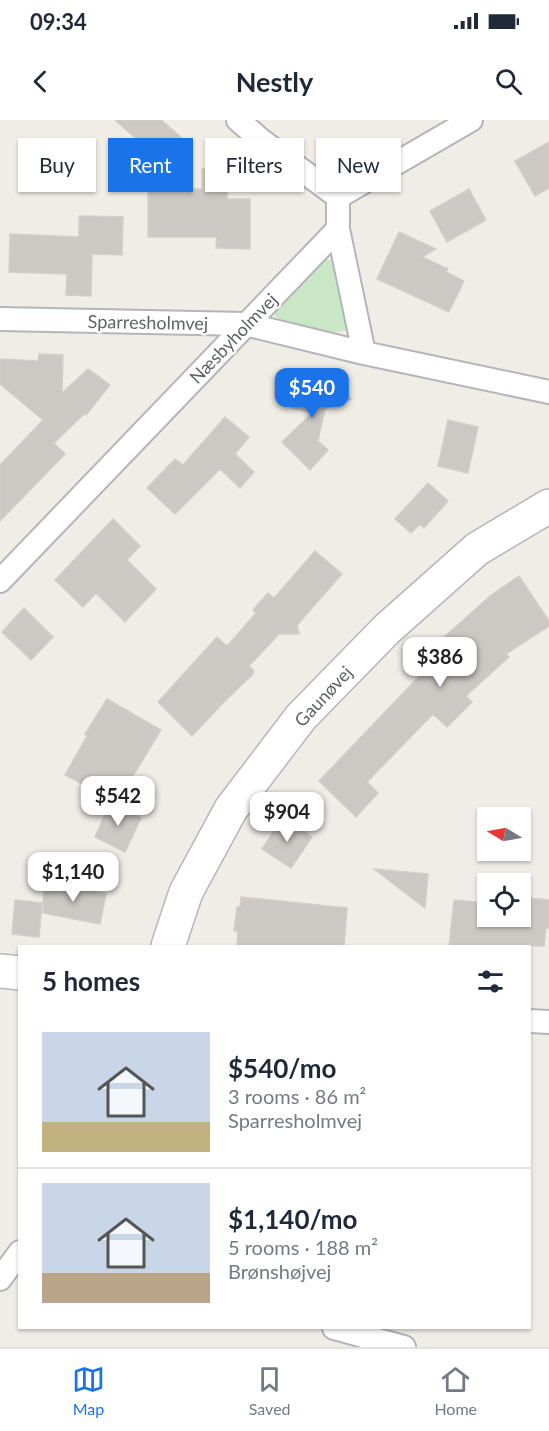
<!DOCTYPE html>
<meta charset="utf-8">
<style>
body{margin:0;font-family:Lato,sans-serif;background:#f2f2f3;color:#1f2937;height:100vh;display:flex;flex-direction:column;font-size:22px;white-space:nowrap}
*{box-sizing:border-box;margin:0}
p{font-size:20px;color:#747a83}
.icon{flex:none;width:33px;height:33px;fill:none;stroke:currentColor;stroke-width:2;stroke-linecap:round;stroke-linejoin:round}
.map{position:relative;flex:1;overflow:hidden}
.details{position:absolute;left:18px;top:825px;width:513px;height:384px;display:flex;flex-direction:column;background:#fff;border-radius:0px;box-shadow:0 2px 4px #0004}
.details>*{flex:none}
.top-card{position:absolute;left:18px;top:18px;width:513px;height:54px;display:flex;gap:12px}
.needle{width:39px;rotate:280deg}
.buttons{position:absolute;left:477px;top:687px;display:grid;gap:12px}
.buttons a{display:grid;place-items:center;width:54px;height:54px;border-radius:0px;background:#fff;box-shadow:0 2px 4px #0004;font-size:30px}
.price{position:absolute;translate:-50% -51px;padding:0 14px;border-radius:12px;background:#fff;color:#222;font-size:20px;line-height:39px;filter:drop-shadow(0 2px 3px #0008)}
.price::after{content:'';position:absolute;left:50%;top:36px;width:18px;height:14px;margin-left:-9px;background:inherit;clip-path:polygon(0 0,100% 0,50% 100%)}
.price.on{background:#1a73e8;color:#fff}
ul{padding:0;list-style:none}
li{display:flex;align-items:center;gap:18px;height:150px;padding:0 24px}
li+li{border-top:2px solid #e0e1e3}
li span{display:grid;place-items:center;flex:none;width:168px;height:120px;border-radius:0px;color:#555}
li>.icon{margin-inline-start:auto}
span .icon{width:72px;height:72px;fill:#fffc;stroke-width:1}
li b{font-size:26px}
h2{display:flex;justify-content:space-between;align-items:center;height:72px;padding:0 24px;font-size:26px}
.chip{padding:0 21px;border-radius:0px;background:#fff;box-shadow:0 2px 4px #0004;font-size:21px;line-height:54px}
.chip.on{background:#1a73e8;color:#fff}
.status{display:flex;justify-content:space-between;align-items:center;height:42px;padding:0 30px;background:#fff;direction:ltr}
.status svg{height:16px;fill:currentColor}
header{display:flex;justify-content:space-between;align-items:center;height:78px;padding:0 24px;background:#fff;font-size:27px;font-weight:700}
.menu{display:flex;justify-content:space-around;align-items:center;height:84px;border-top:2px solid #e0e1e3;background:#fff;font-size:16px;color:#747a83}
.menu a{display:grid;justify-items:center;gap:3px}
.menu .on{color:#1a73e8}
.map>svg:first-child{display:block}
.green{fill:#c9e6c5}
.building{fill:#ccc8c3;stroke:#d4cec6;stroke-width:1.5}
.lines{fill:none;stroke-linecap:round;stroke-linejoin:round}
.street-casing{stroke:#b2b5b9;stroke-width:26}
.secondary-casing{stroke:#b3b7bb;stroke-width:36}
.street{stroke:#fff;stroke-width:22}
.secondary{stroke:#fff;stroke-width:33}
.labels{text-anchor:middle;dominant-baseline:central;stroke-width:4.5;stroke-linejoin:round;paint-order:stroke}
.street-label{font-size:18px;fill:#5f6367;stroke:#fff}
</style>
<div class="status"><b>09:34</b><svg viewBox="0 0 49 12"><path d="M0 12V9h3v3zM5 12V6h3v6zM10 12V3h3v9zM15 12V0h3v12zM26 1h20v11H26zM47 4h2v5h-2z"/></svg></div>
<header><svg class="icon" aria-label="back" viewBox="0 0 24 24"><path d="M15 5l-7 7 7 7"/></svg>Nestly<svg class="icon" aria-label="search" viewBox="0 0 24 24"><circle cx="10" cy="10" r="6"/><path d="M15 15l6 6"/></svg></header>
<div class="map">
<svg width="549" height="1227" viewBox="0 0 549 1227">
<rect width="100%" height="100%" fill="#f0ede7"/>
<!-- green -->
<path class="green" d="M327,139L333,142C340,163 348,188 347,210C332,216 288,206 275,196V189L318,143Z"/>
<!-- building -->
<path class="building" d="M115,0H161L181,17L160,40Z
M549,22V68L535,76L515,41Z
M202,49H228L227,79H250V129L216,128L217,117H148V69H202Z
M469,69L486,100L447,122L430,91Z
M79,96L123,97L122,135L92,134L91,176L66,175L67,154L9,152L10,114L79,117Z
M399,112L436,129L422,137L448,149L446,152L464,161L449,192L377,159Z
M39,234L63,235L62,273L88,249L110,265L86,295L84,294L54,323L65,334L0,401V345L43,300L0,264V239L38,241Z
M298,258L335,266L351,279L325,289L318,321L328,330L310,350L282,322L312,293L291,288Z
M225,297L249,317L235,334L254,352L240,368L220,349L175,394L147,368L175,339L183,345Z
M448,300L478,307L468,353L438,346Z
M428,363L448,381L424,408L420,404L411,413L395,399Z
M113,399L140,426L127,440L156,469L125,502L96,473L83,487L55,460Z
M315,431L342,454L297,505L299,514H279L249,546L254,551L253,554L224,582L192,616L158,582L217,517L227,526L256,493L253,490L268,473L274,478Z
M519,456L549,501V506L506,534L509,537L466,576L472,582L447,607L433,594L367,662L378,673L356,697L319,661L449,525L443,518L490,476Z
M24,488L53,517L31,540L2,512Z
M107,579L161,610L117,682L65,655L87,616L85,614Z
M110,683L141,698L125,732L95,717Z
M283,697L312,717L291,748L262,729Z
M374,749L428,754L425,788Z
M44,762L106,774L100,804L43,793Z
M241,777L347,788L344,826H237L238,811H234L237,787H240Z
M529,778L549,780V808H546L544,826H449L454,780L488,783V796H527Z
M15,780L42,783L39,817L12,814Z"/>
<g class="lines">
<defs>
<path id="street" d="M238,0L261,20L338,77
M338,109L364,233
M0,199L245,204L364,233L549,272
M0,461L338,109V77L471,0
M530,901L549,902
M0,1159L20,1132
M334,1208L404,1227"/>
<path id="secondary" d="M168,826L186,772L231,689L301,597L387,509L477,429L549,386
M0,851L20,853"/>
</defs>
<!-- street casing -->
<use href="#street" class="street-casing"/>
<!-- secondary casing -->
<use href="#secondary" class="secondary-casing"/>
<!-- street -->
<use href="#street" class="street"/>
<!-- secondary -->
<use href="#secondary" class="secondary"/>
</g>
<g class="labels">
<!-- street labels -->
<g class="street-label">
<text transform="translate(148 202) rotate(1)">Sparresholmvej</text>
<text transform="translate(233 218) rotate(-46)">Næsbyholmvej</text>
<text transform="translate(323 576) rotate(-47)">Gaunøvej</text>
</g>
</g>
</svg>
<div class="buttons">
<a><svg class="needle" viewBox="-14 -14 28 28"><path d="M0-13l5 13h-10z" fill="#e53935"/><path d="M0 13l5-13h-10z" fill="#747a83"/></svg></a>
<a><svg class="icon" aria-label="locate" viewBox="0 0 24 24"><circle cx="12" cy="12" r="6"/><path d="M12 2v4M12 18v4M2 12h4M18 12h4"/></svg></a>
</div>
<b class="price on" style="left:312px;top:299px">$540</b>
<b class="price" style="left:440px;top:568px">$386</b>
<b class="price" style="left:118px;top:707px">$542</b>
<b class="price" style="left:287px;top:723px">$904</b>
<b class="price" style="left:73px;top:783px">$1,140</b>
<div class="top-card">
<a class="chip">Buy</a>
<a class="chip on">Rent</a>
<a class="chip">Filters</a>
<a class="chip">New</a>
</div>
<section class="details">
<h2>5 homes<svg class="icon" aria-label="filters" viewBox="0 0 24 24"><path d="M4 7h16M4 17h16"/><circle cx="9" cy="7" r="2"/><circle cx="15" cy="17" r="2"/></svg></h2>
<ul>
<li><span style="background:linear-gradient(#c9d6e8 75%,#c2b280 0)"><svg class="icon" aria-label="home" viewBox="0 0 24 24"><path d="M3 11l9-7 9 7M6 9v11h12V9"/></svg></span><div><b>$540/mo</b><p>3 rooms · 86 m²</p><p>Sparresholmvej</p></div></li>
<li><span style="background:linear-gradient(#c9d6e8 75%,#b9a48a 0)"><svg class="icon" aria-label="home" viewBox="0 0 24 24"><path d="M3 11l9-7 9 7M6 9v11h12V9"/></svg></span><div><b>$1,140/mo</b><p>5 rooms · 188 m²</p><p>Brønshøjvej</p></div></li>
</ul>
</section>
</div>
<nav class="menu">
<a class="on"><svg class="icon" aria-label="map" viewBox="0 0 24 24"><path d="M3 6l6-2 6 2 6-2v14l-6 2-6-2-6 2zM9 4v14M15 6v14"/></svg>Map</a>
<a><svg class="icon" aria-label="saved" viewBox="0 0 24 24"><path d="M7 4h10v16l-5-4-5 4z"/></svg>Saved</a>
<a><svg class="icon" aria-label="home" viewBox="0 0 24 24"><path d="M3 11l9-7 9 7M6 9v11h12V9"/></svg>Home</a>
</nav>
